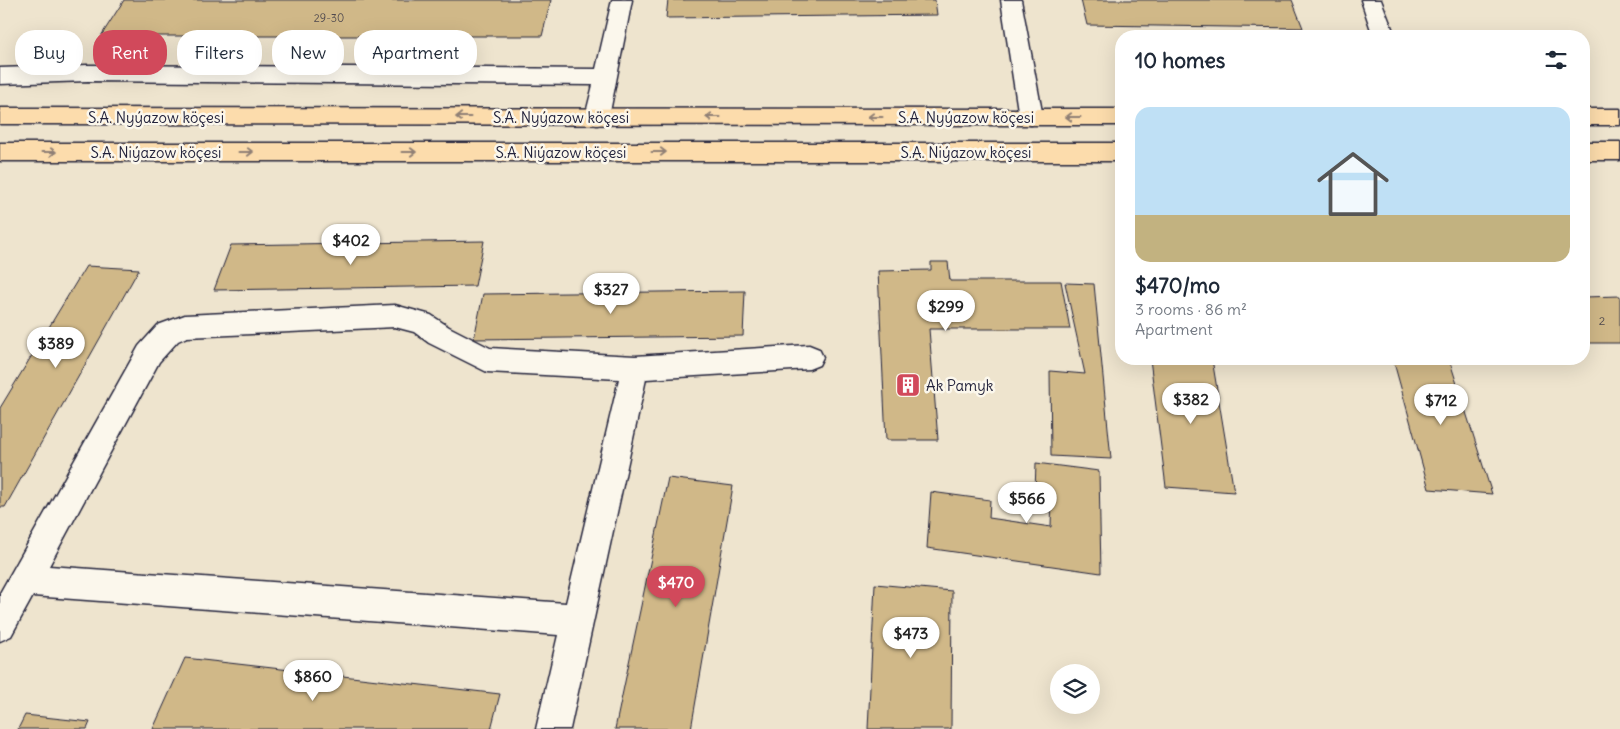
<!DOCTYPE html>
<meta charset="utf-8">
<style>
body{margin:0;font-family:Delius,sans-serif;background:#f2f2f3;color:#1f2937;height:100vh;display:flex;flex-direction:column;font-size:19px;white-space:nowrap}
*{box-sizing:border-box;margin:0}
p{font-size:16px;color:#747a83}
.icon{flex:none;width:28px;height:28px;fill:none;stroke:currentColor;stroke-width:2;stroke-linecap:round;stroke-linejoin:round}
.map{position:relative;flex:1;overflow:hidden}
.panel{position:absolute;left:1115px;top:30px;width:475px;height:335px;display:flex;flex-direction:column;background:#fff;border-radius:20px;box-shadow:0 5px 20px #0002}
.panel>*{flex:none}
.guide{position:absolute;left:15px;top:30px;width:475px;height:45px;display:flex;gap:10px}
.fabs{position:absolute;left:1050px;top:664px;display:grid;gap:10px}
.fabs a{display:grid;place-items:center;width:50px;height:50px;border-radius:50%;background:#fff;box-shadow:0 5px 20px #0002;font-size:25px}
.price{position:absolute;translate:-50% -42px;padding:0 11px;border-radius:18px;background:#fff;color:#222;font-size:16px;line-height:32px;filter:drop-shadow(0 1px 2px #0008)}
.price::after{content:'';position:absolute;left:50%;top:30px;width:15px;height:11px;margin-left:-8px;background:inherit;clip-path:polygon(0 0,100% 0,50% 100%)}
.price.active{background:#d1495b;color:#fff}
ul{padding:0;list-style:none}
li{display:grid;align-content:center;gap:10px;height:265px;padding:0 20px}
li span{display:grid;place-items:center;height:155px;border-radius:15px;color:#555}
li>.icon{margin-inline-start:auto}
span .icon{width:90px;height:90px;fill:#fffc;stroke-width:1}
li b{font-size:21px}
h2{display:flex;justify-content:space-between;align-items:center;height:60px;padding:0 20px;font-size:21px}
.pill{padding:0 18px;border-radius:20px;background:#fff;box-shadow:0 5px 20px #0002;font-size:18px;line-height:45px}
.pill.active{background:#d1495b;color:#fff}
.map>svg:first-child{display:block}
.building{fill:#d0b888;stroke:#22223b}
.lines{fill:none;stroke-linecap:round;stroke-linejoin:round}
.minor-casing{stroke:#22223b;stroke-width:3}
.major-casing{stroke:#22223b;stroke-width:3}
.minor{fill:#fbf7ec;fill-rule:evenodd}
.major{fill:#fcdcac;fill-rule:evenodd}
.oneway{stroke:#8f7f74}
.labels{text-anchor:middle;dominant-baseline:central;stroke-width:5;stroke-linejoin:round;paint-order:stroke}
.far-number-label{font-size:11px;fill:#4e484e}
.number-label{font-size:12px;fill:#4e484e}
.street-label{font-size:15px;fill:#22223b;stroke:#fbf7ec}
.poi-label{font-size:15px;fill:#22223b;stroke:#fbf7ec;text-anchor:start}
</style>
<div class="map">
<svg width="1620" height="729" viewBox="0 0 1620 729">
<rect width="100%" height="100%" fill="#eee4ce"/>
<filter id="ink" filterUnits="userSpaceOnUse"><feTurbulence type="fractalNoise" baseFrequency=".02" numOctaves="2"/><feDisplacementMap in="SourceGraphic" scale="10" xChannelSelector="R" yChannelSelector="G"/><feConvolveMatrix kernelMatrix="1 2 1 2 8 2 1 2 1" color-interpolation-filters="sRGB"/></filter>
<g filter="url(#ink)">
<!-- building -->
<path class="building" d="M124,0H551L542,36H101Z
M668,0H935L937,15L666,18Z
M1081,0H1292L1303,28L1087,25Z
M484,241L475,286L214,290L231,245Z
M931,262H948L950,281H1061L1070,329H929L938,440H886L878,271L931,270Z
M86,266L139,269L5,507H0V408Z
M1065,283L1094,284L1111,459L1051,456L1050,371L1085,374Z
M745,291L743,336L474,339L483,294Z
M1620,296V343H1584V297Z
M1150,359H1212L1234,492L1166,487Z
M1393,359H1449L1492,494L1429,489Z
M1036,463L1099,471L1101,573L927,548L931,492L990,500L989,518L1051,527L1052,494L1035,492Z
M668,478L733,486L691,729H615Z
M875,584L952,591L951,729H868Z
M185,658L500,694L491,729H153Z
M25,715L90,722L87,729H18Z"/>
<g class="lines">
<defs>
<path id="minor" d="M612,0H632L609,117L605,123L597,125L589,123L585,117L593,85L88,81L0,84V68L88,65L596,69Z
M1001,0H1021L1043,117L1039,123L1031,125L1023,123L1019,117Z
M1361,0H1381L1395,36H1373Z
M395,305L431,315L449,327L490,348L635,356L809,345L819,349L823,357L819,365L809,369L646,379L570,729H536L558,635L33,596L11,636L0,641V593L139,346L158,325L185,315ZM395,327L414,332L429,343L487,372L619,379L566,603L49,566L159,362L178,341L187,337Z"/>
<path id="major" d="M0,108L1121,109V125L0,124Z
M1584,109H1620V125H1584Z
M1584,142H1620V160H1584Z
M0,143H1121V161H0Z"/>
</defs>
<!-- minor casing -->
<use href="#minor" class="minor-casing"/>
<!-- major casing -->
<use href="#major" class="major-casing"/>
<!-- minor -->
<use href="#minor" class="minor"/>
<!-- major -->
<use href="#major" class="major"/>
</g>
<!-- one-way arrows -->
<defs><path id="oneway-shaft" d="M-6 0H5M1.5-3L5.5 0L1.5 3" fill="none" stroke-width="1.6" stroke-linecap="round" stroke-linejoin="round" transform="scale(1.25)"/></defs>
<g class="oneway">
<use href="#oneway-shaft" transform="translate(463 117) rotate(-180)"/>
<use href="#oneway-shaft" transform="translate(713 117) rotate(-180)"/>
<use href="#oneway-shaft" transform="translate(875 117) rotate(-180)"/>
<use href="#oneway-shaft" transform="translate(1073 117) rotate(180)"/>
<use href="#oneway-shaft" transform="translate(49 152)"/>
<use href="#oneway-shaft" transform="translate(246 152)"/>
<use href="#oneway-shaft" transform="translate(409 152)"/>
<use href="#oneway-shaft" transform="translate(659 152)"/>
</g>
</g>
<!-- icons -->
<defs>
<symbol id="building-square" viewBox="-11 -11 22 22"><rect x="-9" y="-9" width="18" height="18" rx="4" fill="#d1495b" stroke="#fbf7ec"/><path d="M-4-6H4V6H1V3H-1V6H-4ZM-2.5-4.3h1.7v1.8h-1.7ZM.8-4.3h1.7v1.8H.8ZM-2.5-1h1.7V.8h-1.7ZM.8-1h1.7V.8H.8Z" fill="#fff"/></symbol>
</defs>
<g fill-rule="evenodd">
<use href="#building-square" x="894" y="371" width="28" height="28"/>
</g>
<g class="labels">
<!-- far-number labels -->
<g class="far-number-label">
<text x="329" y="18">29-30</text>
</g>
<!-- number labels -->
<g class="number-label">
<text x="1602" y="320">2</text>
</g>
<!-- street labels -->
<g class="street-label">
<text x="156" y="117">S.A. Nyýazow köçesi</text>
<text x="561" y="117">S.A. Nyýazow köçesi</text>
<text x="966" y="117">S.A. Nyýazow köçesi</text>
<text x="156" y="152">S.A. Niýazow köçesi</text>
<text x="561" y="152">S.A. Niýazow köçesi</text>
<text x="966" y="152">S.A. Niýazow köçesi</text>
</g>
<!-- poi labels -->
<g class="poi-label">
<text x="926" y="385">Ak Pamyk</text>
</g>
</g>
</svg>
<div class="fabs">
<a><svg class="icon" aria-label="layers" viewBox="0 0 24 24"><path d="M12 4l9 5-9 5-9-5zM3 14l9 5 9-5"/></svg></a>
</div>
<b class="price" style="left:351px;top:266px">$402</b>
<b class="price" style="left:611px;top:315px">$327</b>
<b class="price" style="left:946px;top:332px">$299</b>
<b class="price" style="left:56px;top:369px">$389</b>
<b class="price" style="left:1191px;top:425px">$382</b>
<b class="price" style="left:1441px;top:426px">$712</b>
<b class="price" style="left:1027px;top:524px">$566</b>
<b class="price active" style="left:676px;top:608px">$470</b>
<b class="price" style="left:911px;top:659px">$473</b>
<b class="price" style="left:313px;top:702px">$860</b>
<div class="guide">
<a class="pill">Buy</a>
<a class="pill active">Rent</a>
<a class="pill">Filters</a>
<a class="pill">New</a>
<a class="pill">Apartment</a>
</div>
<section class="panel">
<h2>10 homes<svg class="icon" aria-label="filters" viewBox="0 0 24 24"><path d="M4 7h16M4 17h16"/><circle cx="9" cy="7" r="2"/><circle cx="15" cy="17" r="2"/></svg></h2>
<ul>
<li><span style="background:linear-gradient(#bfe0f5 70%,#c2b280 0)"><svg class="icon" aria-label="home" viewBox="0 0 24 24"><path d="M3 11l9-7 9 7M6 9v11h12V9"/></svg></span><div><b>$470/mo</b><p>3 rooms · 86 m²</p><p>Apartment</p></div></li>
</ul>
</section>
</div>
